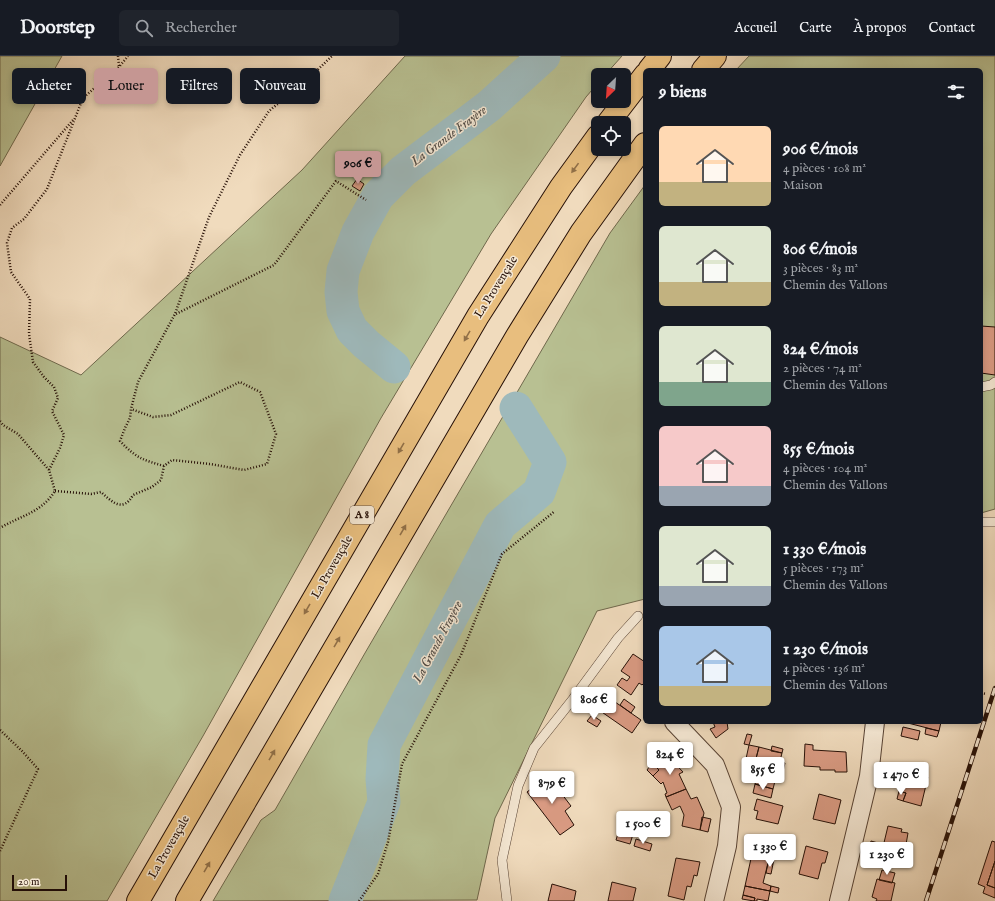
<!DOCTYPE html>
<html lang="fr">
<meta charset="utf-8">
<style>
body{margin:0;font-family:"IM FELL English",serif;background:#20242c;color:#f1f3f6;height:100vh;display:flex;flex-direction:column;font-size:15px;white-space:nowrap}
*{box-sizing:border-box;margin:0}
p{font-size:13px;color:#9ea1a6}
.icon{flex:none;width:22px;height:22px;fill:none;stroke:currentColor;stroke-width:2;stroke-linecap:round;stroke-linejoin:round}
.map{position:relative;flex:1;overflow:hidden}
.drawer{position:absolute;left:643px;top:12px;width:340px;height:656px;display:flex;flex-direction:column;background:#171b24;border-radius:6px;box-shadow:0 2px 6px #0003}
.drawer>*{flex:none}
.guide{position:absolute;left:12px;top:12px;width:380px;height:36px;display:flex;gap:8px}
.needle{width:26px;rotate:205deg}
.tools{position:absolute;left:591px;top:12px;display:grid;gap:8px}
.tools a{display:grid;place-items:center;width:40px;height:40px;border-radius:6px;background:#171b24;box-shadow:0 2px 6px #0003;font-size:20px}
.scale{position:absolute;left:12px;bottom:10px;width:55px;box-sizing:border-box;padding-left:4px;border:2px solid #261007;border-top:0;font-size:11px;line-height:14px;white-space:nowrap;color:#261007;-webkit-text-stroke:3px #f5e8d4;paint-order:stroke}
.price{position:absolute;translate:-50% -34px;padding:0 9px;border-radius:4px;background:#fff;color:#222;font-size:13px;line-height:26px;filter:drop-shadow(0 1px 2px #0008)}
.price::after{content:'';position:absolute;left:50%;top:24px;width:12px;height:9px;margin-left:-6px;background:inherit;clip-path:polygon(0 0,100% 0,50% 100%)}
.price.current{background:#c59692;color:#111}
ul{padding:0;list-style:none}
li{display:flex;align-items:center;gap:12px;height:100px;padding:0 16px}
li span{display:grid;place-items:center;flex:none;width:112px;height:80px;border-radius:6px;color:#555}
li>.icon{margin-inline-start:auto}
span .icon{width:48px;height:48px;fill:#fffc;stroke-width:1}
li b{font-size:17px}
h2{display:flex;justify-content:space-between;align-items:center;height:48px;padding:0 16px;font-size:17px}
.pill{padding:0 14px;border-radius:6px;background:#171b24;box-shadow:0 2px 6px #0003;font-size:14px;line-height:36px}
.pill.current{background:#c59692;color:#111}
header{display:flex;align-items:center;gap:24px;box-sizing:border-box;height:56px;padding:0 20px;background:#171b24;border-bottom:1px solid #363941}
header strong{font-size:19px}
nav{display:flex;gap:22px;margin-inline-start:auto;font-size:14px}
.search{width:280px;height:36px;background:#20242c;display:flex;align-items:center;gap:10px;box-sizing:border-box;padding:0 14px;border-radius:6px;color:#9ea1a6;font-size:15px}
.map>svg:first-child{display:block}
.green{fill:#b8c092;stroke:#6f684c}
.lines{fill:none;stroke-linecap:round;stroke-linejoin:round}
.river{stroke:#9eb9bb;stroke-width:33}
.building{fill:#da9b83;stroke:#261007}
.service-casing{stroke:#584334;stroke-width:10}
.minor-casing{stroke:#584334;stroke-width:20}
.motorway-casing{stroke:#261007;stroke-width:24}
.path{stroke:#261007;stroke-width:2.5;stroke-dasharray:1 2;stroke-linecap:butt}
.service{stroke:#f5e8d4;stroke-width:9}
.minor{stroke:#f5e8d4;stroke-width:18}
.motorway{stroke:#e8be7e;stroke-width:22}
.rail-casing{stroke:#261007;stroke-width:4.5}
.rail{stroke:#f5e8d4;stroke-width:3;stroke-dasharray:9;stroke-linecap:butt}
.oneway{fill:#917048}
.labels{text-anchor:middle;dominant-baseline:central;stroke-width:3;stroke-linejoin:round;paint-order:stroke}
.shield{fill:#f5e8d4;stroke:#645144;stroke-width:1}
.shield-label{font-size:11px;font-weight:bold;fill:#261007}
.street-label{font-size:12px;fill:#261007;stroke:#f5e8d4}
.water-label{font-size:13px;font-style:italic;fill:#504b46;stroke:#f5e8d4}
</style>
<header>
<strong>Doorstep</strong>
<div class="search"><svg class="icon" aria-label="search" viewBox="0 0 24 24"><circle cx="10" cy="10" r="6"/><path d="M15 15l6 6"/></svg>Rechercher</div>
<nav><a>Accueil</a><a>Carte</a><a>À propos</a><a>Contact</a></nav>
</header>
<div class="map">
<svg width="995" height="845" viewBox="0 0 995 845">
<rect width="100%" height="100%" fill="#f0dbbd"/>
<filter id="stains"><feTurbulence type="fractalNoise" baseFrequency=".005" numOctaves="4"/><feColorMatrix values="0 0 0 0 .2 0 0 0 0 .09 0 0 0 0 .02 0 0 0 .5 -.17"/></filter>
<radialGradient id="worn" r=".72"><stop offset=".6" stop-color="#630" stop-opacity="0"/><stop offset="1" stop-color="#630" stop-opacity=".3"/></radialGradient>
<!-- green -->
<path class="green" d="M0,0H62L0,110Z
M405,0H622L605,19H598V27L586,41L491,178L381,362L203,680L107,845H0V281L81,319L302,114Z
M749,0H995V453L981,457V14H736Z
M645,129V543L597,555L495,762L477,844L213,845L261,764L275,754L365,597L610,177Z"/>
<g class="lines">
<!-- river -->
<path class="river" d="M394,311L366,288L352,274L343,255L341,236L343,215L358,176L378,140L403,115L489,50L544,0
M345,845L384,746L382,723L384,689L500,469L539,436L550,406L516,352"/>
</g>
<!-- building -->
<path class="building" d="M357,123L364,128L360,135L352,130Z
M981,270L995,271V319L981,317Z
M633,598L645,606V626L642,629L639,627L631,639L617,629L622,622L627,625L630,621L621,615Z
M605,639L641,664L632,677L596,652Z
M624,643L635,651L631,657L620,649Z
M592,659L601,665L597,671L587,665Z
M713,666H727L728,673L716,682L710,673L715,671Z
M904,666H941L939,675Z
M903,671L920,675L918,684L901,680Z
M926,672L939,675L937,681L925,678Z
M747,678L752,679L749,689L744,688Z
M805,688L813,689V694L846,696L847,716H835V714H820V711L804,710Z
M749,689L759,691L753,714L744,712Z
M772,690L783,693L782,697L771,695Z
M759,691L782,697L773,733L755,728L758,715L753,714Z
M672,694L679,700L673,706L667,699Z
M667,699L683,716L679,718L686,733L666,741L665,738L667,737L663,726L661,728L653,720L659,714L655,710Z
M780,706L785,707L782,720L777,719Z
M652,707L659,714L653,720L647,714Z
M905,715L923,720L921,728L926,729L921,750L903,745L906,737L899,735Z
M548,720L571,750L565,755L574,769L560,779L527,736Z
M923,720L928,721L926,729L921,728Z
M755,728L773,733L771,742L753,737Z
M686,733L691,743L697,741L704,757L700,774L682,770L684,759L680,750L672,754L666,741Z
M899,735L906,737L903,745L897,743Z
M819,738L841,744L835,768L813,763Z
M757,743L783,750L778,768L756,763L758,755L754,754Z
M623,761L637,765L630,788L616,784Z
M702,761L711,763L708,776L700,774Z
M888,770L902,773L901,776L908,777L904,800L882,795Z
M636,783L652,788L650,795L634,790Z
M871,785L878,787L874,804L867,803Z
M992,785L995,786V805L987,829L995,832V842L983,837L985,831L978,828Z
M806,790L828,796L825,807H822L818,823L799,818Z
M752,791L776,796L773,808L768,807L763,827L771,830L770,835L745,830L752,798L750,797Z
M676,802L700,806L697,820L694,819L691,831L687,830L684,844L668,840Z
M995,805V832L987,829Z
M768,807L773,808L771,818L766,817Z
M882,814L895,817L892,827L879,824Z
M877,823L895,827L891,845H876L877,843L872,841Z
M612,826L636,832L633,845H608Z
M552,828L576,835L574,845H548Z
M745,830L770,835L768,845L757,843V845H754L755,842L743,839Z
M771,830L779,832L778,837L770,835Z
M743,839L755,842L754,845L742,843Z"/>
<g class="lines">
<defs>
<path id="service" d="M981,331L991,329L995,326
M981,466H995
M507,845L502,804L518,730L534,692L573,643L618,582L638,560"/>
<path id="minor" d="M674,666L715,709L731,751L727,790L714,845
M839,845L869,720L875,666"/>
<path id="motorway" d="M649,14L660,0
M703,14L715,0
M608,67L645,19
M138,845L478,260L561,131L598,80
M187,845L517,280L581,177L645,88"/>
</defs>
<!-- service casing -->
<use href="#service" class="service-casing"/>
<!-- minor casing -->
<use href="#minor" class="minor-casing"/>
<!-- motorway casing -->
<use href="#motorway" class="motorway-casing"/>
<!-- path -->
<path class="path" d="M118,0L119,10
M0,149L73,64
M176,258L274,209L336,125L366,144
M0,365L3,369L18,378L49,414L55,435C41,457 20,460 0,472
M164,410C143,404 136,402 120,385L125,372L130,362L131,353L138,326L175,258L209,161L240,99L269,55L307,24L332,0
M49,414L60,392L64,379L52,355L58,342L54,331L44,321L33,306L29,278L30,243L11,216L7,187L12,172L24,163L47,133L83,42L119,11L128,0
M55,435L91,438L101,436C112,446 123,457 133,439L152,431L161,424L164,410L172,404L210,408L244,414L267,408L276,378L260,336L240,326L171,359L153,361L131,353
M981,637L986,638
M0,674L22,695L38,713L0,795
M359,845L378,818L388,786L402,708L461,599L502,498L555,455"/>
<!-- service -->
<use href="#service" class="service"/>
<!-- minor -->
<use href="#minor" class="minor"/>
<!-- motorway -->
<use href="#motorway" class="motorway"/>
<defs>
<path id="rail" d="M926,845L995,632"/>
</defs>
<!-- rail casing -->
<use href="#rail" class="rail-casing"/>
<!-- rail -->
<use href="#rail" class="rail"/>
</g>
<!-- one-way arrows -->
<defs><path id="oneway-solid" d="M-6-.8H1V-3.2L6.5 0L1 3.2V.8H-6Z"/></defs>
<g class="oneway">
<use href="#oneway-solid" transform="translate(575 112) rotate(126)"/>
<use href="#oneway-solid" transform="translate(467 280) rotate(120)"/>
<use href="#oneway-solid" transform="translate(401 392) rotate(120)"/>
<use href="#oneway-solid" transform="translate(403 474) rotate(-60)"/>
<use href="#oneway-solid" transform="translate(307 553) rotate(120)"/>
<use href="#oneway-solid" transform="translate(337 586) rotate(-60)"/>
<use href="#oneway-solid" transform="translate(272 699) rotate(-60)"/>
<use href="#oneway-solid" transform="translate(207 811) rotate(-60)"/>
</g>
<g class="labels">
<!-- shield labels -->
<rect class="shield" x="350" y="450" width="24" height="18" rx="3"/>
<g class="shield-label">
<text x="362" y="459">A 8</text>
</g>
<!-- street labels -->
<g class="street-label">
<text transform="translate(496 231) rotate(-58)">La Provençale</text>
<text transform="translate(332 511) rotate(-60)">La Provençale</text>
<text transform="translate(169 791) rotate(-60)">La Provençale</text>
</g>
<!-- water labels -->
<g class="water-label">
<text transform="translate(449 80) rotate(-37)">La Grande Frayère</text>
<text transform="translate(438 586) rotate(-62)">La Grande Frayère</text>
</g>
</g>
<rect width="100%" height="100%" filter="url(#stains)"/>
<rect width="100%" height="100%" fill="url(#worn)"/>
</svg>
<div class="tools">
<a><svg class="needle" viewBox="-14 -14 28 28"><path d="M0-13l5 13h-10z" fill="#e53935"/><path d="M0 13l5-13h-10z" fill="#9ea1a6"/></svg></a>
<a><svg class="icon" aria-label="locate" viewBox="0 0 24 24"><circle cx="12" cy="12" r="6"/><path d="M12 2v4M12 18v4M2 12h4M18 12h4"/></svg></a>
</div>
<div class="scale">20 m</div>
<b class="price current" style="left:358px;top:129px">906 €</b>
<b class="price" style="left:594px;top:665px">806 €</b>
<b class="price" style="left:670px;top:720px">824 €</b>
<b class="price" style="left:763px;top:735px">855 €</b>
<b class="price" style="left:901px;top:740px">1 470 €</b>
<b class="price" style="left:552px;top:749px">879 €</b>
<b class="price" style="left:643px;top:789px">1 500 €</b>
<b class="price" style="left:770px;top:812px">1 330 €</b>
<b class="price" style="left:887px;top:820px">1 230 €</b>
<div class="guide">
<a class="pill">Acheter</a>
<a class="pill current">Louer</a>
<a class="pill">Filtres</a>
<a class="pill">Nouveau</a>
</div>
<section class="drawer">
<h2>9 biens<svg class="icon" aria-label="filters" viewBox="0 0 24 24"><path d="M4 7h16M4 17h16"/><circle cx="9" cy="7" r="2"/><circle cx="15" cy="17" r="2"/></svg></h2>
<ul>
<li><span style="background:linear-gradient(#ffd9b3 70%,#c2b280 0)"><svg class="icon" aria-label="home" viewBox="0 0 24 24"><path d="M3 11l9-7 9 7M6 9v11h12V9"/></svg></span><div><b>906 €/mois</b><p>4 pièces · 108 m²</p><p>Maison</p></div></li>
<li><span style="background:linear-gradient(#dfe7d0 70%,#c2b280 0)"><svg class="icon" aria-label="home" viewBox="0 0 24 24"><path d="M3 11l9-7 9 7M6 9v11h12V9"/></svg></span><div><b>806 €/mois</b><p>3 pièces · 83 m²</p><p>Chemin des Vallons</p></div></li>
<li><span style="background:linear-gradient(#dfe7d0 70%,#7fa58c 0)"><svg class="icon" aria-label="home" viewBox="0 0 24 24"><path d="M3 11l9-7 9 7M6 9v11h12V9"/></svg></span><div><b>824 €/mois</b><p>2 pièces · 74 m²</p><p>Chemin des Vallons</p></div></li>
<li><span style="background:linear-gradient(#f6c9c9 75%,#9aa5b1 0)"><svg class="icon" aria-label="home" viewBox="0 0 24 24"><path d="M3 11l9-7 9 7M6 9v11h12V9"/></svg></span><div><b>855 €/mois</b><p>4 pièces · 104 m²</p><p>Chemin des Vallons</p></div></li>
<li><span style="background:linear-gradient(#dfe7d0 75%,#9aa5b1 0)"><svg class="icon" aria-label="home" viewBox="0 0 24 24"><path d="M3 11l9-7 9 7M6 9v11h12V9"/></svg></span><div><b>1 330 €/mois</b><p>5 pièces · 173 m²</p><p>Chemin des Vallons</p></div></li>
<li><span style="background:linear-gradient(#a9c7e8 75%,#c2b280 0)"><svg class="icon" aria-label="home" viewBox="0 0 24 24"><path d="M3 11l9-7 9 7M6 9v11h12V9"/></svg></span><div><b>1 230 €/mois</b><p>4 pièces · 136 m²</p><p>Chemin des Vallons</p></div></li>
</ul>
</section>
</div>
